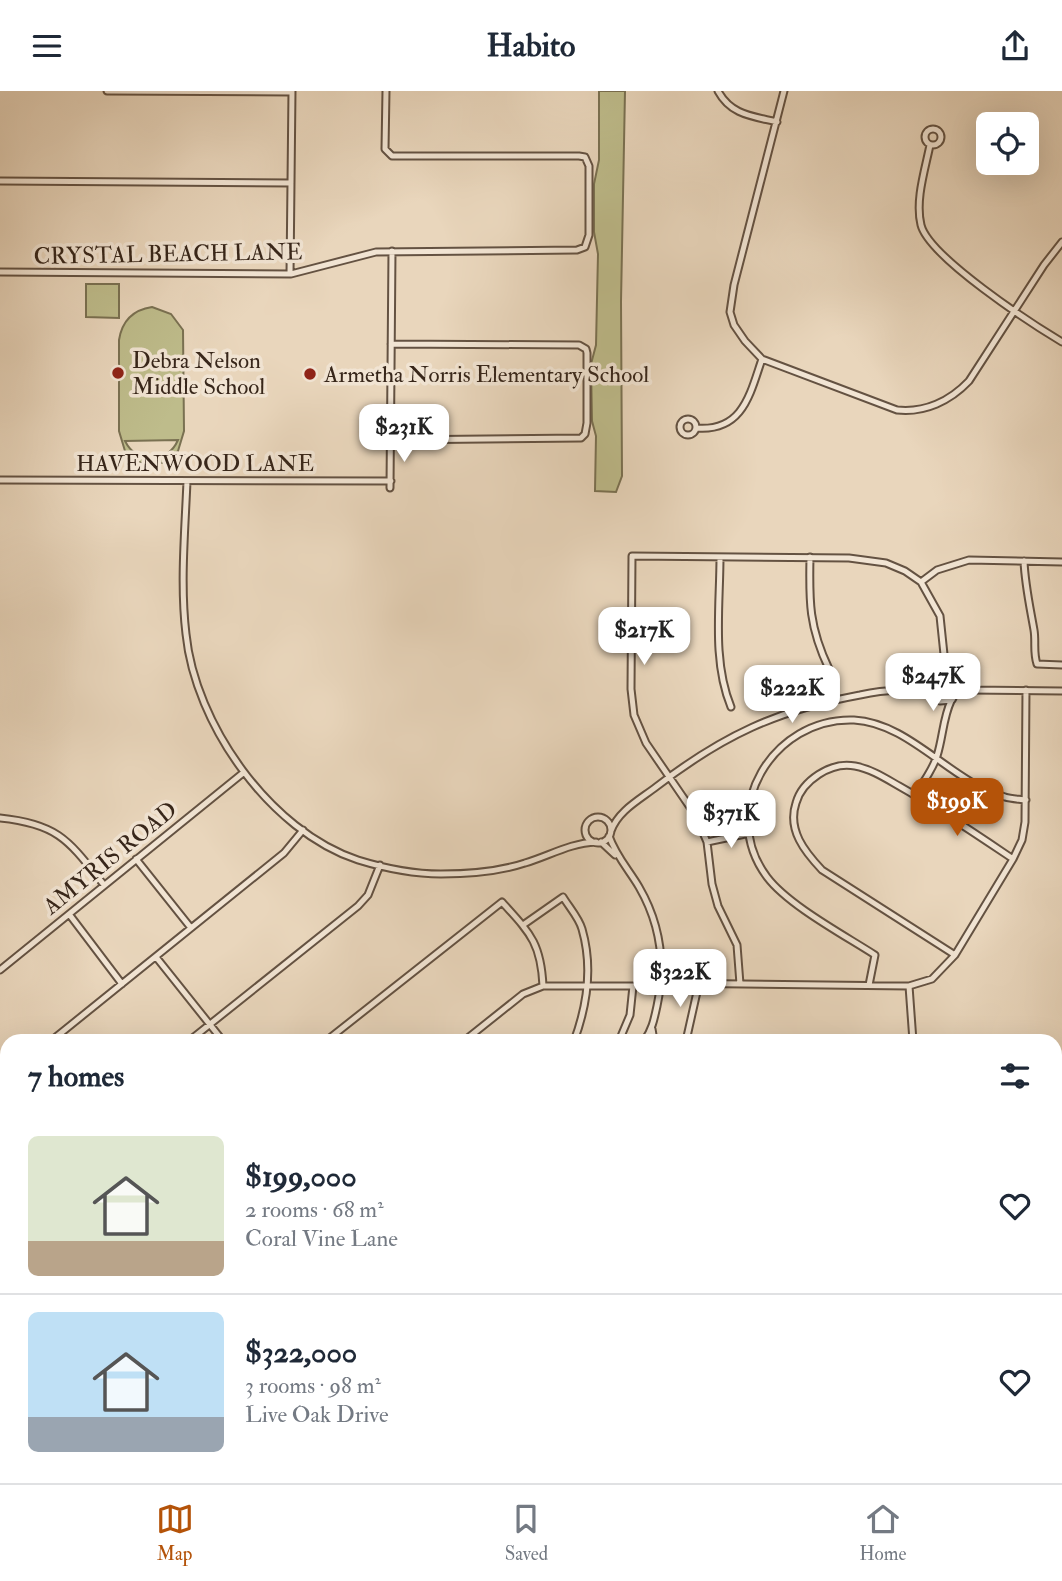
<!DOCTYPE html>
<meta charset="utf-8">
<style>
body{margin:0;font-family:"IM FELL Double Pica",serif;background:#f6f6f7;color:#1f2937;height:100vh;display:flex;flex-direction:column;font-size:26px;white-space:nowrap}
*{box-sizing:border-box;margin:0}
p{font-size:23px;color:#747a83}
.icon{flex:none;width:38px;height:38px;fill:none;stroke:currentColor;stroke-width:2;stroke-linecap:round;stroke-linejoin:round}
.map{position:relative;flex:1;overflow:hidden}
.drawer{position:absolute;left:0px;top:943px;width:1062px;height:450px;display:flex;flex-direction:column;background:#fff;border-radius:21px 21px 0 0;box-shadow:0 7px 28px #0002}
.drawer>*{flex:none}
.fabs{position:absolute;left:976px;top:21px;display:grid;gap:14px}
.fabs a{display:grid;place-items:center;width:63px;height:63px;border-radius:10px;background:#fff;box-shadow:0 7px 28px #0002;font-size:35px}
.price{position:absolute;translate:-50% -60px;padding:0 16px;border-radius:14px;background:#fff;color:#222;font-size:23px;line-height:46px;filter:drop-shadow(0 2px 4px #0008)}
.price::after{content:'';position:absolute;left:50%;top:42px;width:21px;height:16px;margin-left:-10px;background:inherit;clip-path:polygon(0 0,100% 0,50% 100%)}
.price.active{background:#b45309;color:#fff}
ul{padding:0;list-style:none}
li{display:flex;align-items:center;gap:21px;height:175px;padding:0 28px}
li+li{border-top:2px solid #e0e1e3}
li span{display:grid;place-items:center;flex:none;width:196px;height:140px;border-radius:10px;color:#555}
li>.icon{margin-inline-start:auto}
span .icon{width:84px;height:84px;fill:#fffc;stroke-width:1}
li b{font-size:30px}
h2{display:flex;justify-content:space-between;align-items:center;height:84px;padding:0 28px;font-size:30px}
header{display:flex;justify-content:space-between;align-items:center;height:91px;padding:0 28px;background:#fff;font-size:32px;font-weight:700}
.tabs{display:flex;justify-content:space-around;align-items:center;height:98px;border-top:2px solid #e0e1e3;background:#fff;font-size:19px;color:#747a83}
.tabs a{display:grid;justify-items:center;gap:4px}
.tabs .active{color:#b45309}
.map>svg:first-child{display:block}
.green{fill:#bebc8b;stroke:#7a7152;stroke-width:2;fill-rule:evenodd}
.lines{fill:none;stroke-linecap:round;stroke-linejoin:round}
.minor-casing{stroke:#645242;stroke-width:9}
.tertiary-casing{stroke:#645242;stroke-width:10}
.secondary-casing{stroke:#37261a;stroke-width:10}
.minor{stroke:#f1e4d3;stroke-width:5}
.tertiary{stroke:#f1e4d3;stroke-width:6}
.secondary{stroke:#f1e4d3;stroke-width:7}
.poi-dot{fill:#8f2418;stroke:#f1e4d3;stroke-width:2.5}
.labels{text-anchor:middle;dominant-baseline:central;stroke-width:7;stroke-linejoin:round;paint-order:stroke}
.street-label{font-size:23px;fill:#37261a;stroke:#f1e4d3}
.poi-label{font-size:23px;fill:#37261a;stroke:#f1e4d3;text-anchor:start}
</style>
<header><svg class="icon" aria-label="menu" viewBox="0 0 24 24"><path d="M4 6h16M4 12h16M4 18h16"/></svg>Habito<svg class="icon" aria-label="share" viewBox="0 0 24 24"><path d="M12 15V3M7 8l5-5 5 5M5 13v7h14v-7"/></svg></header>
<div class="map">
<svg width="1062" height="1392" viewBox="0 0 1062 1392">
<rect width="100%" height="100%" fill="#e9d6bc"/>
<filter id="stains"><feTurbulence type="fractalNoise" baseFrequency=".00286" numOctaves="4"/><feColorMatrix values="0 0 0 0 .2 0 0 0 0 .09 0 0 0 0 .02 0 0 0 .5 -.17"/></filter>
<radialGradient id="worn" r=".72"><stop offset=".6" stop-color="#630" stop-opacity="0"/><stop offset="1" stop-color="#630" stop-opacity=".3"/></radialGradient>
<!-- green -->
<path class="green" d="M599,0H625L621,211L622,385L616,401L595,400L596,345L592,330L591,273L596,254L598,163L594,141V93L599,69Z
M86,193H119V227L86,226Z
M152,216L171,223L183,239L184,340L178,360L162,372H141L125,360L119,340V249C122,230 132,219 152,216ZM178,349C167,374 137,374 125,350Z"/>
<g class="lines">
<defs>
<path id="minor" d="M107,0L292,1
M718,0C731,24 752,25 777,31
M784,0L734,194L730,221L734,234L745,250L762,268L897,319C925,322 950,310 969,290L1044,174L1062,151
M925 46a8 8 0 1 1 16 0a8 8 0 1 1-16 0Z
M930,54C925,79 915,109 921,134C929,166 1032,233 1062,251
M0,90L291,92
M0,181L291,183L376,161L577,159L585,156L589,144V75L585,66L579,65H392L385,58L386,0
M290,183L292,0
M680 336a8 8 0 1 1 16 0a8 8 0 1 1-16 0Z
M696,337C743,341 750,303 762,268
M391,349L581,347L585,343L587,332V262L586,258L579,254L391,253
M0,389L391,390
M187,390C185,440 180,493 186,543C195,633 270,740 358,769C384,777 414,783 441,783C470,783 498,781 525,772C549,765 570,752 596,751
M390,397L392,160
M720,466C720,515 712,570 731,616
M810,466C809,511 809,536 829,578
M1024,470C1025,494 1030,516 1034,539C1036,551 1033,561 1037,573L1062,574
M921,491L937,479L969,469L1062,471
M957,592L970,599L1062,600
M915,704C923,692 933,678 937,665C943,646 943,627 951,610
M585 739a13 13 0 1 1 26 0a13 13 0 1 1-26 0Z
M0,727C59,733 69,750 104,794
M611,740C618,720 639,709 656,696C722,645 777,619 860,604C884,599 910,596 934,605
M609,745C616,765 629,779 639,796C661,834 666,873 657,915C654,929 652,939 644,950
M601,751L615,764
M707,751L750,742
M136,768L191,837
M69,823L122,893
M523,834L563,806C569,816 579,827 582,838C593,876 587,915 574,950
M955,864L822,779C805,761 787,739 796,712C802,690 831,670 855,675C871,678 885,687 899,695C938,717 976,743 1013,768
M156,866L223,950
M0,879L243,682
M662,892L909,895L932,888L955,864L1013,768L1022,749L1025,731L1026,599
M740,893L737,854L718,815L712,793L707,751L696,725L646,652L634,624L631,598L632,465L849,467L886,472L905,480L921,491L940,525L945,573L958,597L952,609L940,610L934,605L932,593L941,585L950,586
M869,894L875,864C844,844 788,814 767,786C717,719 773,626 854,629C910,632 951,691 1005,706C1011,708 1019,708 1026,709
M909,895L913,950
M652,938L654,950
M51,950L284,762L303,739
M189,950L358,815L368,804L380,774
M326,950L502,811C530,842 541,852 543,895
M464,950L523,903L543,895H633L630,924L619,950
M686,950L699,892
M0,1027L7,1036
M0,1218H7
M1055,1259L1062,1258
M0,1310H7
M234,1386L242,1392
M564,1386L589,1387V1392
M824,1386L834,1392
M898,1386L905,1392
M1008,1386L1014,1392
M84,1392V1386
M182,1392L187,1386
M374,1392L380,1386
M513,1392L544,1386
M679,1392L680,1386"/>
<path id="tertiary" d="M621,1392L623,1386"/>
<path id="secondary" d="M0,1139H7
M1055,1146H1062
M0,1155H7
M1055,1161H1062"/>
</defs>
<!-- minor casing -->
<use href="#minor" class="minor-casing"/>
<!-- tertiary casing -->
<use href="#tertiary" class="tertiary-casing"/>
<!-- secondary casing -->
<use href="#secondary" class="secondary-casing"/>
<!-- minor -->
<use href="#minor" class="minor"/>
<!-- tertiary -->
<use href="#tertiary" class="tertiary"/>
<!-- secondary -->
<use href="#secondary" class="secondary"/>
</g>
<!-- markers -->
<g class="poi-dot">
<circle cx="118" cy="282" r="7"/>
<circle cx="310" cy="283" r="7"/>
</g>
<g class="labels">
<!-- street labels -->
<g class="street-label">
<text transform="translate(168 163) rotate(-1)">CRYSTAL BEACH LANE</text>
<text x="195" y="372">HAVENWOOD LANE</text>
<text transform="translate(110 767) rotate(-39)">AMYRIS ROAD</text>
</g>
<!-- poi labels -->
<g class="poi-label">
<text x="132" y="269">Debra Nelson<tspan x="132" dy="26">Middle School</tspan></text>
<text x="324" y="283">Armetha Norris Elementary School</text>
</g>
</g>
<rect width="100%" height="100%" filter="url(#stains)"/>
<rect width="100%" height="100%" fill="url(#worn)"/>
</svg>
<div class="fabs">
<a><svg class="icon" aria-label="locate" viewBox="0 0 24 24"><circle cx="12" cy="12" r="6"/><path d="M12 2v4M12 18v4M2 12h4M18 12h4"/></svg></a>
</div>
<b class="price" style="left:404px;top:373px">$231K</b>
<b class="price" style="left:644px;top:576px">$217K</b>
<b class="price" style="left:933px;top:622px">$247K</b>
<b class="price" style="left:792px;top:634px">$222K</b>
<b class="price active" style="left:957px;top:747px">$199K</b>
<b class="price" style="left:731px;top:759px">$371K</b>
<b class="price" style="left:680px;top:918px">$322K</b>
<section class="drawer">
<h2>7 homes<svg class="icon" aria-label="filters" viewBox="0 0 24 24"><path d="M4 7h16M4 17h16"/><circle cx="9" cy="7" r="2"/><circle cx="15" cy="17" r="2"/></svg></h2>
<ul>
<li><span style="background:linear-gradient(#dfe7d0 75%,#b9a48a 0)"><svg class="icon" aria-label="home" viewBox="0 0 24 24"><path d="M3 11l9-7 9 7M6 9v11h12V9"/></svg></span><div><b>$199,000</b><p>2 rooms · 68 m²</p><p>Coral Vine Lane</p></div><svg class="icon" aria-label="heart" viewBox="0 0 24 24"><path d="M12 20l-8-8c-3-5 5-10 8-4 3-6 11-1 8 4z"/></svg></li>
<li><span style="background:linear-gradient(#bfe0f5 75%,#9aa5b1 0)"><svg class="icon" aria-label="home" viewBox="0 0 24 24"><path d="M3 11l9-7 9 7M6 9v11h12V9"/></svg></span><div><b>$322,000</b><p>3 rooms · 98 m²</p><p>Live Oak Drive</p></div><svg class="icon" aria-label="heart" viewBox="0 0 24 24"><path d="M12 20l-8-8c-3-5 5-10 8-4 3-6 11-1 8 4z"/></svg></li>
</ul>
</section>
</div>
<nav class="tabs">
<a class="active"><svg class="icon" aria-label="map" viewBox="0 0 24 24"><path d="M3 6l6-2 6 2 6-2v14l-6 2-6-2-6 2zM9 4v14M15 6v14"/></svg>Map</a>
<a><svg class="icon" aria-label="saved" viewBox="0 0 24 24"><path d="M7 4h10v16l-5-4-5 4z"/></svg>Saved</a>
<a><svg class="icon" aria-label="home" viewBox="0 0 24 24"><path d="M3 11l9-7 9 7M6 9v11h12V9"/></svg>Home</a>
</nav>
